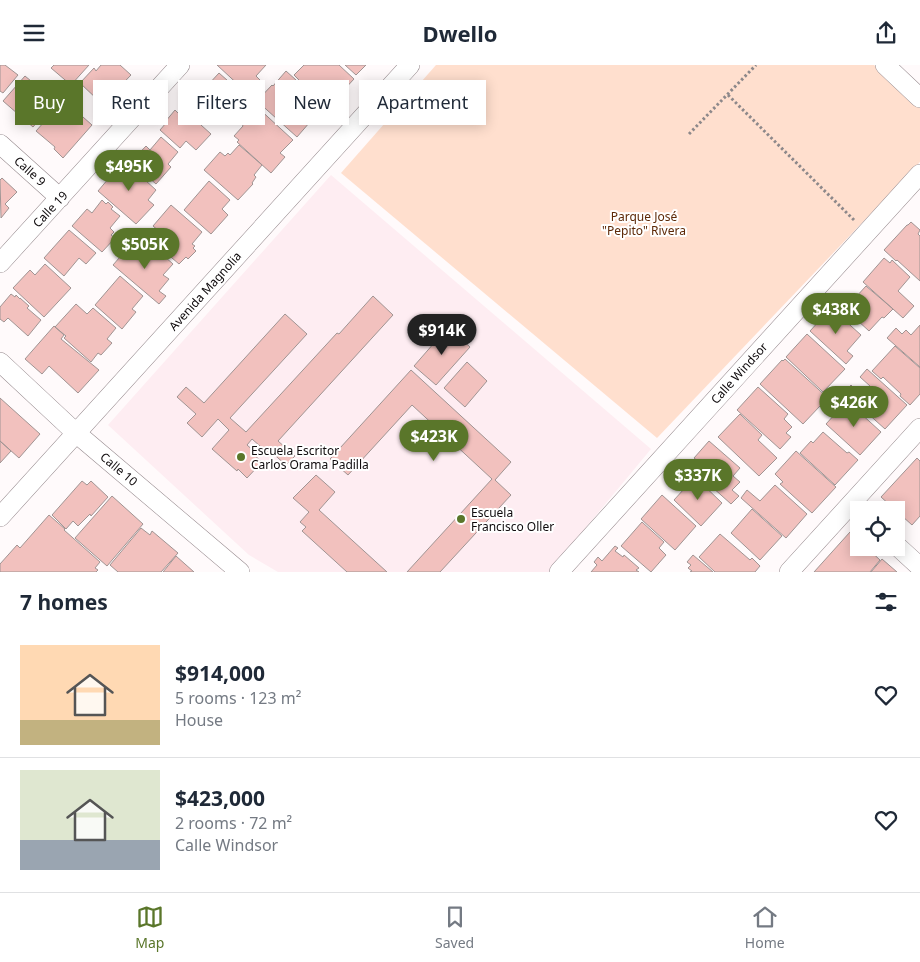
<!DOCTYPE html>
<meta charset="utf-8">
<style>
body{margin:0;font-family:"Noto Sans",sans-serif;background:#f2f2f3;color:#1f2937;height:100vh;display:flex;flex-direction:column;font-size:19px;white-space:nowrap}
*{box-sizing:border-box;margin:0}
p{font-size:16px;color:#747a83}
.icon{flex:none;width:28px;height:28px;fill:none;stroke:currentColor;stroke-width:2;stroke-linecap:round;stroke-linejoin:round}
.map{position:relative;height:507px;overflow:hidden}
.details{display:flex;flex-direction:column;background:#fff;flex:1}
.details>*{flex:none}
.guide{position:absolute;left:15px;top:15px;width:500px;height:45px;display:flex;gap:10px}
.fabs{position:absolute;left:850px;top:436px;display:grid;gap:10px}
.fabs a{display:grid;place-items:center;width:55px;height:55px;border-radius:0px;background:#fff;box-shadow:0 2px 12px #0003;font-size:25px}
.price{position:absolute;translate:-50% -42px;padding:0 11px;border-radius:18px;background:#5a762a;color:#fff;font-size:16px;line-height:32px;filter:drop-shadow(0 1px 2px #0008)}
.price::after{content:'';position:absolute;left:50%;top:30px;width:15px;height:11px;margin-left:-8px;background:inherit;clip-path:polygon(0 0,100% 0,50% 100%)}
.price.active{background:#222;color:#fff}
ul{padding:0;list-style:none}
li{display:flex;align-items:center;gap:15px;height:125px;padding:0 20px}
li+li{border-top:1px solid #e0e1e3}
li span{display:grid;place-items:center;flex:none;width:140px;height:100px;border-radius:0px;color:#555}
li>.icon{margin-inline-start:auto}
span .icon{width:60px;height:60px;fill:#fffc;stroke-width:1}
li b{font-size:21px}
h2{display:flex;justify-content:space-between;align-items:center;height:60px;padding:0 20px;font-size:21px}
.pill{padding:0 18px;border-radius:0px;background:#fff;box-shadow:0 2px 12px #0003;font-size:18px;line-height:45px}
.pill.active{background:#5a762a;color:#fff}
header{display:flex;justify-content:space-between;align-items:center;height:65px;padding:0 20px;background:#fff;font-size:22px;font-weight:700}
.dock{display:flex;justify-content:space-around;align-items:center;height:70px;border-top:1px solid #e0e1e3;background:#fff;font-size:14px;color:#747a83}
.dock a{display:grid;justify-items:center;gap:2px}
.dock .active{color:#5a762a}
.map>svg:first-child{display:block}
.built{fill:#feedf2}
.green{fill:#ffdfce}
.building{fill:#f2c1be;stroke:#a09493}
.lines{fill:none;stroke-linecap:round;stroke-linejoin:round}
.minor-casing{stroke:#94888c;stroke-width:20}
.path{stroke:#8d888a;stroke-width:3;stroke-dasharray:2.5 2.5;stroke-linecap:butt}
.minor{stroke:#fff;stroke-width:19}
.poi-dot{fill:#5a762a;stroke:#fff;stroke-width:2}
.labels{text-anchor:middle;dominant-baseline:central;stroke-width:4;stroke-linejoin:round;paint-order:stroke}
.street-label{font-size:12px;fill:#0e0a0c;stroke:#fff}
.park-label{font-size:12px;fill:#5d2907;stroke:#fff}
.poi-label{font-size:12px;fill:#0e0a0c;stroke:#fff;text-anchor:start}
</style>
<header><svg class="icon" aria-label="menu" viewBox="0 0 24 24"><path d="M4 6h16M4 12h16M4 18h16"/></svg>Dwello<svg class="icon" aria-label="share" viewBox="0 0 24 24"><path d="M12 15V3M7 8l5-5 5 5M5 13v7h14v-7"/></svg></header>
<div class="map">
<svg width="920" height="507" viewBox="0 0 920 507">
<rect width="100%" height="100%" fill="#fffafb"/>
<!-- built -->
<path class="built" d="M331,110L651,384L549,507H278L249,490L108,360Z"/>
<!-- green -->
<path class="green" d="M436,0H874L920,42V97L657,373L341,108Z"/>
<!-- building -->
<path class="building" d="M0,0H5L18,10L3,28L0,26Z
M54,0H89L71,20L51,3Z
M101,0H120L131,10L109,33L105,29L99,36L80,18L94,3L96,6Z
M217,0H266L256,11L261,16L255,22L251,18L244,25Z
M304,0H339L354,14L327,43L294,10Z
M345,0H366L356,10Z
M286,6L296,15L290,22L297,29L301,24L318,40L312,47L316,50L297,72L257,36L272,20L273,21Z
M219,8L236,23L226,35L229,39L223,46L219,42L215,47L207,40L203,46L189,34L203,18L207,21Z
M25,11L55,36L33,62L3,36Z
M62,37L81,54L83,52L92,60L63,93L54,84L55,82L36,66Z
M190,40L206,55L201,60L211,69L196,85L186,76L180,83L160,65L166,58L165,57L175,45L180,50Z
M256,41L293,75L280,88L285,92L271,108L237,77L239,75L234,71L243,61L242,59L247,54H245Z
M161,72L178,87L168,99L171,102L156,119L131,97L146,81L150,85Z
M239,80L262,100L254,110L256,112L252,118L253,119L238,135L204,105L220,87L225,91L228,88L230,90Z
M125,94L135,103L134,105L156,125L148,135L154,140L136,159L98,126Z
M2,113L17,127L5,139L9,143L1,153L0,115Z
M209,116L230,135L222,144L228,150L211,169L184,145Z
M102,135L106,139L108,137L113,142L111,144L120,151L110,163L114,167L111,170L115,173L102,187L72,161L87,144L92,148Z
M171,140L202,167L192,179L195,181L193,183L196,186L188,194L186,192L179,199L157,180L165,171L153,161Z
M911,157L920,165L918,169L920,171V216L897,195L896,196L884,185L907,160H908Z
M69,165L96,188L86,199L79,193L64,211L44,193Z
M133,177L149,191L156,184L173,199L163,210L169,214L159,226L166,231L159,239L113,200Z
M884,193L890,198L892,195L910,212L898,226L914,241L903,253L863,217Z
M45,199L71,223L44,252L13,223L30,205L35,210Z
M120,211L143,231L132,244L136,247L122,264L95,240Z
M866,221L893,244L884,253L882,252L869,266L845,244Z
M11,229L15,232L16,230L20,234V233L29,241L27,243L41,255L28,271L8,253L4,257L0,254V242Z
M373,231L393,250L278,376L295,391L286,400L270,386L268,388L252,374L247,380L255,387L253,389L262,397L247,413L238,404L237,406L212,384L229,365L218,354L202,372L187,358L196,349L177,332L186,322L204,338L285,249L307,269L230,353L246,367L337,268L339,269Z
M76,239L87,249L93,243L116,263L107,274L112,278L101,290L98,288L91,297L64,273L66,271L55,262Z
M831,243L861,270L847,286L853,291L846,299L810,266Z
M920,260V302L887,273L896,263L902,269L906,265L911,270Z
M54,261L64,270L61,274L99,305L78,328L49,301L42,309L25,294Z
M448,262L470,282L436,320L414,301Z
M807,269L845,304L823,327L786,292Z
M895,281L920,303V329L910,340L900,331L901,329L883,312L881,314L872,306Z
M785,294L829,334L821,342L820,341L803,359L760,319L782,295L783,296Z
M467,297L487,316L465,342L444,323Z
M867,304L907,340L885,364L855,337L853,340L842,330L851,320L858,327L854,331L858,335L870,321L860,312Z
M411,305L511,397L495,415L511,430L440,507H407L492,414L412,340L348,410L330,394Z
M758,322L788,349L784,354L792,362L786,368L791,372L780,384L737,345Z
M0,333L40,369L19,393L0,376Z
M847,336L881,367L860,390L826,359Z
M740,349L762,370L758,375L777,393L759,411L718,372Z
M823,367L847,388L849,387L858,395L835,420L800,388L811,376L813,378Z
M0,376L11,386L0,398Z
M709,376L740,403L733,411L740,417L732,425L739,431L731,439L692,404L699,397L694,393Z
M796,386L836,422L812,448L780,419L783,417L775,409Z
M917,393L920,396V451L912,460L881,432Z
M316,410L335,427L319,445L387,507H347L302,466L306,462L300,457L309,447L293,433Z
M695,412L722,438L701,461L674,435Z
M82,416L87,420L91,416L108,432L91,451L90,449L78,461L73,456L66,464L52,450Z
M775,420L807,449L786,473L741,433L747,425L760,436Z
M662,430L696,461L675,485L641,454Z
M112,431L143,459L107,501L75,473Z
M752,444L782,471L760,495L731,468Z
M49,450L65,464L64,465L100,497L95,503L98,505L96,507H0V499L17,480L20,483Z
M642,457L664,477L659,483L666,490L651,507L621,481Z
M141,463L150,470L152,466L178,488L161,507H118L110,500Z
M850,467L859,476V482H866L880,495L870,507H814Z
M720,469L750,495L752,493L760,501L755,507H715L699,492Z
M615,481L618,483L615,486L623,492L624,490L639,503L636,505L639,507H591L597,500L594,497L598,492L602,496Z
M693,490L713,507H690L692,506L688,503L691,500L687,497Z
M176,491L194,507H163Z
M882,494L897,507H871Z"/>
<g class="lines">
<defs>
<path id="minor" d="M885,0L920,33
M0,79L60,133
M0,198L180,0
M0,297L76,368L240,507
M0,452L410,0
M896,480L920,502
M559,507L920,109
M789,507L920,363"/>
</defs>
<!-- minor casing -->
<use href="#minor" class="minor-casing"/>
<!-- path -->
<path class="path" d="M728,30L854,155
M689,69L756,0"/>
<!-- minor -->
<use href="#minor" class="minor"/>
</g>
<!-- markers -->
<g class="poi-dot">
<circle cx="241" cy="392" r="5"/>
<circle cx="461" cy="454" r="5"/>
</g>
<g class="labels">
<!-- street labels -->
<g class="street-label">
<text transform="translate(30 106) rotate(42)">Calle 9</text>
<text transform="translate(50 144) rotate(-47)">Calle 19</text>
<text transform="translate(205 226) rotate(-48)">Avenida Magnolia</text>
<text transform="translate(739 308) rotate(-48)">Calle Windsor</text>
<text transform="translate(119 404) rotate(40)">Calle 10</text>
</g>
<!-- park labels -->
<g class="park-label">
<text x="644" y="151">Parque José<tspan x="644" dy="14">"Pepito" Rivera</tspan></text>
</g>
<!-- poi labels -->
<g class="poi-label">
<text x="251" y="385">Escuela Escritor<tspan x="251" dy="14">Carlos Orama Padilla</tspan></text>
<text x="471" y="447">Escuela<tspan x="471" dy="14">Francisco Oller</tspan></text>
</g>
</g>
</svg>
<div class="fabs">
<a><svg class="icon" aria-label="locate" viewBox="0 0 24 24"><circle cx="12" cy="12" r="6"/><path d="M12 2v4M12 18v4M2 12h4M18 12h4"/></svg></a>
</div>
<b class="price" style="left:129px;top:127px">$495K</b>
<b class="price" style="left:145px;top:205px">$505K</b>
<b class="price" style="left:836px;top:270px">$438K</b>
<b class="price active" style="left:442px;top:291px">$914K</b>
<b class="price" style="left:854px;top:363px">$426K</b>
<b class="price" style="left:434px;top:397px">$423K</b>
<b class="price" style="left:698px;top:436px">$337K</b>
<div class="guide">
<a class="pill active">Buy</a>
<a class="pill">Rent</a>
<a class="pill">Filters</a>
<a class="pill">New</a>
<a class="pill">Apartment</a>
</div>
</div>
<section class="details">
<h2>7 homes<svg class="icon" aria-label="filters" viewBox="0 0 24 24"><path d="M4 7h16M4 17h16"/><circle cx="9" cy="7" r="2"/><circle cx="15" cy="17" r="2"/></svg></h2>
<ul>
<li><span style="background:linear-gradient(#ffd9b3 75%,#c2b280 0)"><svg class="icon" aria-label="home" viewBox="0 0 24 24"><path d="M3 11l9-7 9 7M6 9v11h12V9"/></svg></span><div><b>$914,000</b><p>5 rooms · 123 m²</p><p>House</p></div><svg class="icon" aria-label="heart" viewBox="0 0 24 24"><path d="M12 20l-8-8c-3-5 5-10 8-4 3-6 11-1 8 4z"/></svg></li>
<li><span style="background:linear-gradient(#dfe7d0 70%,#9aa5b1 0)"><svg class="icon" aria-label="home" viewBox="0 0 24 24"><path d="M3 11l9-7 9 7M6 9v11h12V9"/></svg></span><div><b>$423,000</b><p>2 rooms · 72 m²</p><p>Calle Windsor</p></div><svg class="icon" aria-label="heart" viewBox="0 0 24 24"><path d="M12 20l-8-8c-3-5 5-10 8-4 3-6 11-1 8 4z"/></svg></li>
</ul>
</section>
<nav class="dock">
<a class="active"><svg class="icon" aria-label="map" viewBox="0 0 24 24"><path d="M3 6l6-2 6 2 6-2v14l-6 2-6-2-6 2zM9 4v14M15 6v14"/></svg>Map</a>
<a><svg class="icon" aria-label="saved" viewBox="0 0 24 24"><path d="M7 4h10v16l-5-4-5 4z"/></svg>Saved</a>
<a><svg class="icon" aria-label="home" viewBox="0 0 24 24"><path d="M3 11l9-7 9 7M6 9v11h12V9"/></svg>Home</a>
</nav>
